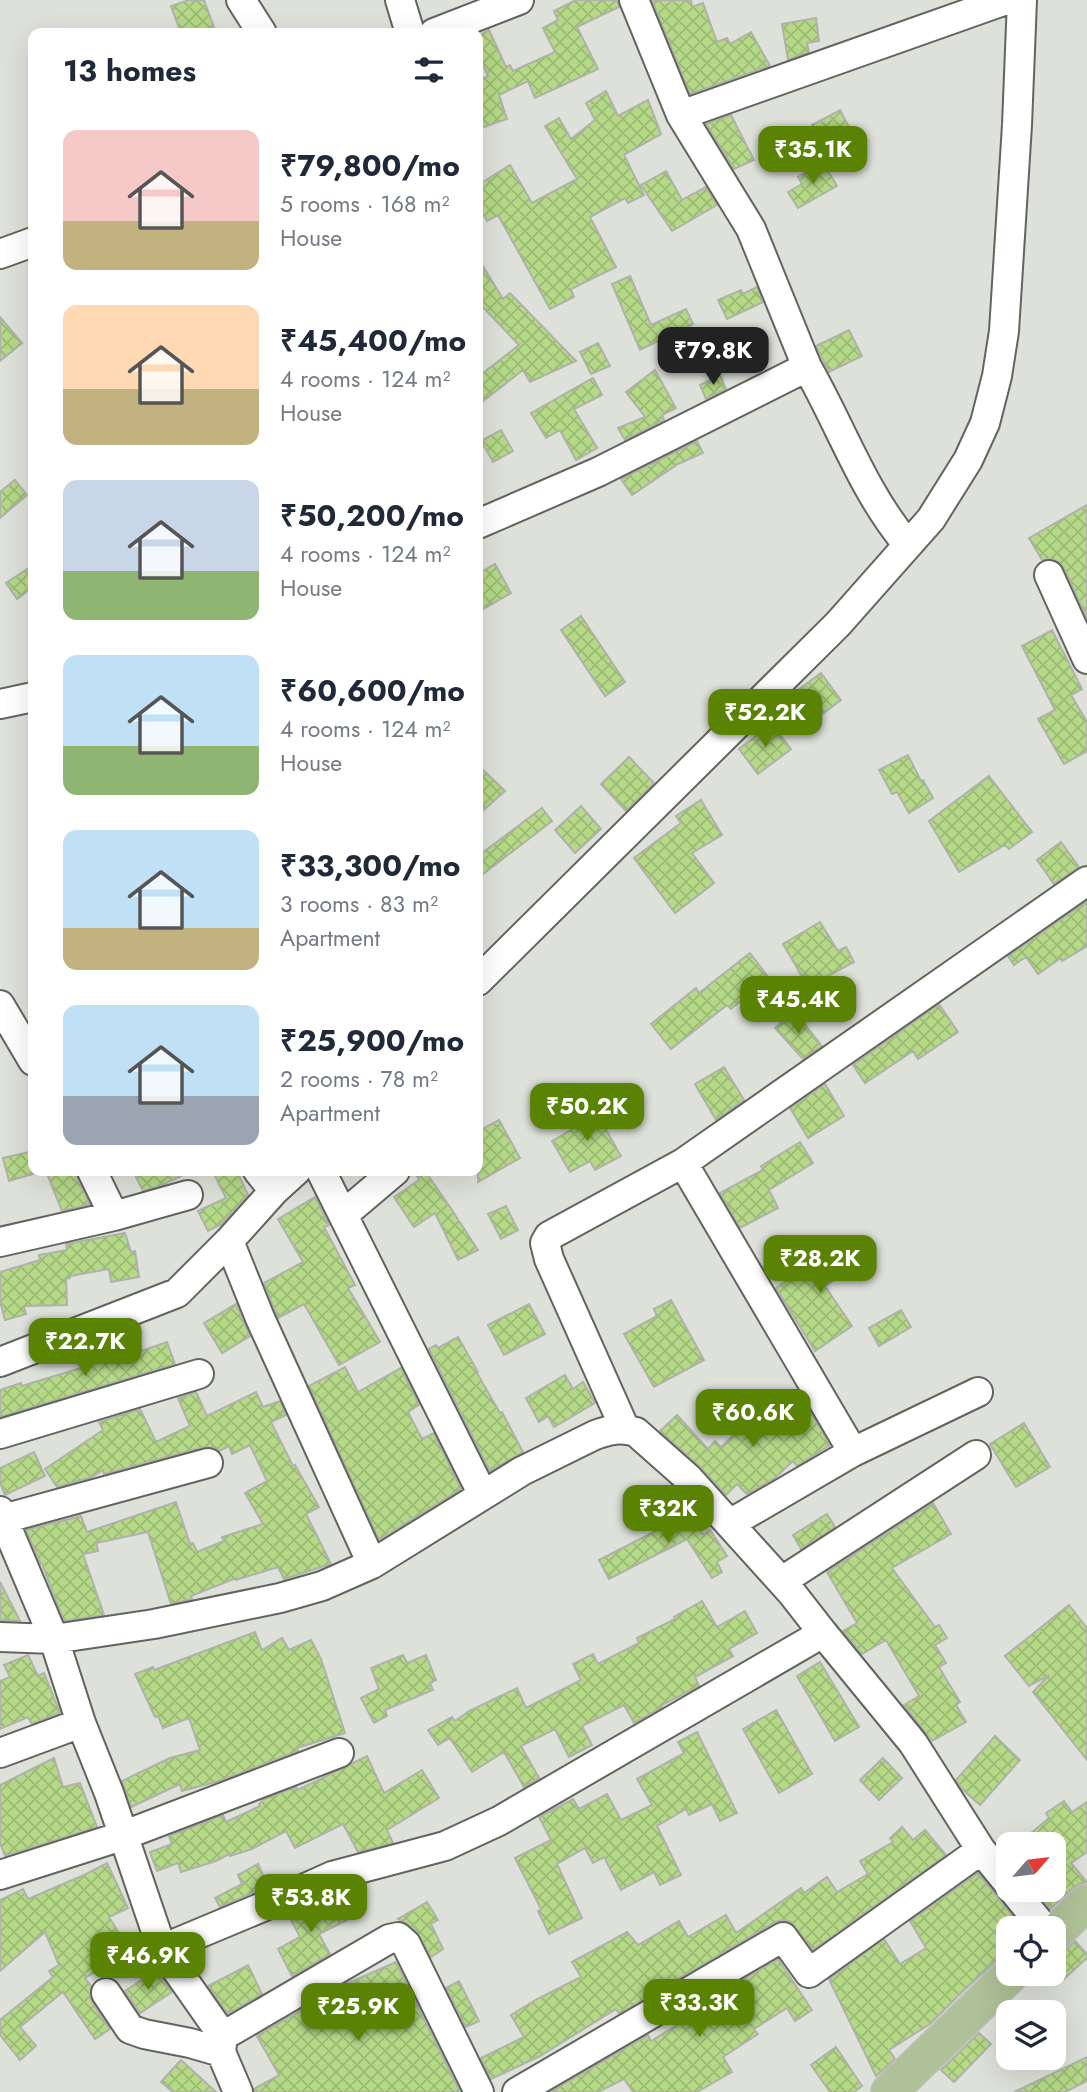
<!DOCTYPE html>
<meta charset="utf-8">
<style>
body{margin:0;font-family:Jost,sans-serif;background:#f2f2f3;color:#1f2937;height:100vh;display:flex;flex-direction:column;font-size:26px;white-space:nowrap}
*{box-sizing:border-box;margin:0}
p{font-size:23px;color:#747a83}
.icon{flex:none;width:38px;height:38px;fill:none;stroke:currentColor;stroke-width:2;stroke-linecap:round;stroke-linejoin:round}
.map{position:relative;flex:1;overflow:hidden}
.panel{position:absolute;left:28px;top:28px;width:455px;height:1148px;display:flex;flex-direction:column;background:#fff;border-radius:14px;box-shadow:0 7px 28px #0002}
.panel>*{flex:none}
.needle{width:46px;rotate:62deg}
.fabs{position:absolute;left:996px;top:1832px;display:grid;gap:14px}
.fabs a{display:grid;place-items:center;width:70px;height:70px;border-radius:14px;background:#fff;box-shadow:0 7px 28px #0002;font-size:35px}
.price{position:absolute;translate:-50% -60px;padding:0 16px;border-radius:14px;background:#5a8203;color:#fff;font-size:23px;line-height:46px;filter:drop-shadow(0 2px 4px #0008)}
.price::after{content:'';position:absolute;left:50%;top:42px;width:21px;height:16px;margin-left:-10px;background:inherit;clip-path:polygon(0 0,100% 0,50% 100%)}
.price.selected{background:#222;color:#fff}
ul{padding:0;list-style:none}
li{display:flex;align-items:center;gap:21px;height:175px;padding:0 35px}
li span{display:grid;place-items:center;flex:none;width:196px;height:140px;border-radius:14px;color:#555}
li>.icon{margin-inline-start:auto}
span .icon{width:84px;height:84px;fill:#fffc;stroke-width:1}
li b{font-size:30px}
h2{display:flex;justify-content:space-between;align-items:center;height:84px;padding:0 35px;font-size:30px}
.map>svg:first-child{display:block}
.building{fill:url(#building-cross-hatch);stroke:#aeb2aa;stroke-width:2}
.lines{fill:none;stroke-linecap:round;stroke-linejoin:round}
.minor-casing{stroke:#62655e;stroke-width:32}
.major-casing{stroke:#bfbfbf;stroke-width:38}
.minor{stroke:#fff;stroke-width:28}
.major{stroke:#afc197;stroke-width:35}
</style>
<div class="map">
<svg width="1087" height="2092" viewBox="0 0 1087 2092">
<defs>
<pattern id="building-cross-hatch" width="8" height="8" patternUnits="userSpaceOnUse" patternTransform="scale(1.75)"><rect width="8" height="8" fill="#b5d987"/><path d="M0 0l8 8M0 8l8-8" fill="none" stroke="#9bba74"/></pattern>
</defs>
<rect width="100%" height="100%" fill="#dde1d9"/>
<!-- building -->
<path class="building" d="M189,0H204L216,33H181L171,6Z
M576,0H618L619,7L577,27L598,69L535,98L528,81L499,95L507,119L478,129V81L488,76L478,54V36L489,30L506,67L510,65L513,71L555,52L543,28L558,20L554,11Z
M652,0H691L692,7L703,3L717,42L727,38L730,44L751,32L770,66L690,94Z
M816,18L819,41L807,43L809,52L788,60L782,24Z
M606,91L618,116L648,100L661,134L624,155L644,195L628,203L625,198L590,217L616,267L571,289L574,297L550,309L498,215L487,221L478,205V185L510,165L532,203L577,179L545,126L559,118L571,139L595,120L586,103Z
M840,110L863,154L834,169L812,125Z
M731,115L754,160L734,169L706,124Z
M823,163L837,186L798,208L788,192L802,184L798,177Z
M666,171L682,200L706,187L717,205L672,231L641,185Z
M478,258L503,299L510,293L576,361L530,382L523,370L478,405V377L519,345L478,302Z
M630,276L651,325L686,309L693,324L640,350L612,284Z
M757,287L763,302L727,319L718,300L741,290L743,294Z
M0,317L22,343L0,361Z
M849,330L862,356L829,372L816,346Z
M746,338L755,354L734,366L725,349Z
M598,343L610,366L591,374L580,352Z
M655,370L676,408L662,415L664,420L625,440L618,428L645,417L626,392Z
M720,375L726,389L706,399L700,385Z
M593,378L602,395L574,409L597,448L576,460L560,430L546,438L531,413Z
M501,430L513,451L493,462L481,441Z
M697,441L703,453L678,464L632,495L621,479Z
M15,480L27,495L0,518V492Z
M1087,505V619L1064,568L1059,562L1051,559L1042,560L1029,538Z
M495,564L511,593L478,612V574Z
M33,565V587L17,599L6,583Z
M581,616L625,682L605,696L561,630Z
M1052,630L1082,689L1071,695L1087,722V751L1064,764L1038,719L1055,710L1022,646Z
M821,673L841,700L810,723L790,696Z
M772,724L791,749L758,774L739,749Z
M908,755L921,781L923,780L933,798L909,813L897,792L892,794L879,770Z
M629,757L654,783L626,811L601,784Z
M478,765L505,791L478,815Z
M989,776L1032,832L1009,849L1005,845L959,872L929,821Z
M701,800L722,835L692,853L714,883L675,913L634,858L681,823L676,816Z
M581,806L601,829L575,853L555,830Z
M542,808L552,821L478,878V856Z
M1061,842L1079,867L1054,884L1037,860Z
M1087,901V946L1062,961L1061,958L1038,974L1026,957L1014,965L1008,956Z
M820,922L838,951L846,947L854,962L808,987L783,944Z
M750,953L769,978L731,1009L727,1005L671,1049L651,1024L696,988L699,993Z
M939,1004L958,1032L918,1059L913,1051L865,1083L853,1065Z
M794,1011L822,1046L803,1059L775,1028Z
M724,1067L744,1100L716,1120L695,1084Z
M825,1084L844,1116L808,1138L790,1108Z
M592,1105L621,1156L595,1170L590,1161L570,1172L552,1141L579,1125L573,1116Z
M499,1120L520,1158L478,1182V1131Z
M800,1142L813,1163L769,1190L778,1208L740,1228L720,1193L763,1170L761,1166Z
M33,1151V1174L9,1181L3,1158Z
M46,1171H75L77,1178L90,1204L62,1211Z
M133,1171H192L162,1185L143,1191Z
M226,1171H237L248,1195L222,1224L208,1231L198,1211L226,1198L215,1176Z
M425,1171L448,1204L478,1250L458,1260L435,1213L414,1227L394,1197L419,1180L417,1176Z
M315,1197L329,1225L324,1227L355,1285L348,1288L380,1342L339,1365L304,1304L278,1318L264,1283L303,1262L278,1219Z
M506,1206L518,1230L501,1239L488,1214Z
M125,1233L131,1252L135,1251L139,1277L111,1282L109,1269L70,1276V1278L66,1279L67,1305L24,1306L26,1314L5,1320L0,1301V1272L40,1260L39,1255L67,1250L66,1244Z
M851,1238L865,1259L825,1286L852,1326L815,1351L776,1288Z
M671,1300L704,1360L654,1387L624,1334L657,1316L654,1309Z
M236,1304L250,1336L222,1353L204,1323Z
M529,1304L545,1334L504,1355L488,1325Z
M901,1310L911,1327L879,1346L869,1328Z
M458,1337L478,1372L477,1373L500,1413L502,1412L523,1452L490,1471L429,1349L436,1345L438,1348Z
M167,1342L175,1364L0,1417V1390L21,1383L22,1386L87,1366L85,1361L117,1349L121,1358Z
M345,1367L358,1392L401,1368L419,1405L408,1412L422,1439L434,1433L461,1489L379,1540L309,1386Z
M565,1375L573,1389L583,1382L595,1403L554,1427L548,1416L539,1422L526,1398Z
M196,1392L207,1416L256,1392L263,1407L280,1401L286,1415L271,1422L293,1466L295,1465L319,1507L306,1514L331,1564L284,1579L278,1567L236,1580V1578L191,1596L192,1599L171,1604L148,1532L96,1543L98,1551L83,1554L104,1615L64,1621L42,1564H41L26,1530L81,1516L87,1532L176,1502L190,1544L193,1543L197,1552L224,1541L222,1537L263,1524L245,1493L267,1481L250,1445L232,1454L229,1446L219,1451L212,1447H204L104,1474L103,1470L92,1477L57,1487L45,1469L103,1430L99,1422L140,1409L156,1442L190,1426L178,1398Z
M803,1399L830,1445L797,1466L793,1461L775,1478L747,1494L737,1484L726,1495L699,1466L660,1431L677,1415L708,1449L715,1441L721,1447L747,1422L757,1432Z
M1024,1423L1050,1467L1016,1487L990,1444Z
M34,1452L45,1476L5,1495L0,1483V1468Z
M933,1503L951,1534L892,1568L935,1627L939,1625L947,1638L935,1645L946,1663L939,1667L960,1702L956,1705L966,1722L932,1741L904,1705L919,1696L886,1640L862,1654L843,1631L857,1623L827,1572Z
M686,1504L703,1535L710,1530L727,1556L717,1562L722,1572L712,1578L687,1539L609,1579L599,1560L671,1523L666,1514Z
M827,1514L835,1527L801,1549L793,1535Z
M0,1582L20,1621L0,1620Z
M702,1601L717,1627L745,1611L757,1633L729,1649L733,1656L695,1677L699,1686L662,1705V1707L634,1723L624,1705L582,1726L592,1745L569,1757L555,1729L521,1746L539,1778L524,1787L504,1752L472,1772L450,1738L438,1745L428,1730L452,1717L455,1721L469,1711L517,1688L526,1708L581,1680L573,1664L593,1654L598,1664L639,1643L637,1638L675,1619L674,1617Z
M1069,1605L1087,1628V1760L1033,1692L1049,1675L1029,1686L1005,1656Z
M255,1632L262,1650L282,1638L289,1650L311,1640L321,1659L345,1733L297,1748L298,1751L219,1781L182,1791L180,1784L131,1807L122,1781L170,1758L200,1750L189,1718L163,1728L158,1716L155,1717L135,1674L153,1667L154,1670Z
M28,1655L38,1676L44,1673L60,1713L32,1724L28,1717L0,1729V1681L10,1677L4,1665Z
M403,1655L407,1663L426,1655L436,1680L430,1683L433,1690L385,1710L387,1716L374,1723L361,1698L379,1689L371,1668Z
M820,1662L859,1727L835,1741L797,1676Z
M776,1710L812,1774L779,1793L743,1729Z
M697,1732L737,1813L720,1821L712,1804L689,1815L686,1809L657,1826L681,1875L660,1885L654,1872L621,1890L604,1857L593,1863L585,1848L557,1864L582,1918L549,1934L538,1911L541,1909L515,1858L551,1840L539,1817L573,1799L579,1809L607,1794L621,1820L652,1805L637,1779L684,1753L678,1742Z
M995,1736L1020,1760L980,1805L962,1789L956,1780Z
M367,1756L384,1793L422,1770L439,1798L387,1830L393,1843L358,1852L343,1824L295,1848L286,1831L252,1849L230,1856L229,1854L216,1861L181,1872L178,1863L157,1871L150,1852L172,1844L169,1836L223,1815L226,1822L260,1806L259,1804L264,1799L296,1787L298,1790Z
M54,1758L63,1787L80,1783L97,1827L5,1856L0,1843V1785Z
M883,1758L902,1778L879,1800L860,1780Z
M1064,1801L1072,1812L1087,1802V1852L1071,1863L1087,1882L1081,1883L1073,1888L1050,1909L1034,1890H1054V1844H1018L1049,1818L1046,1813Z
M902,1827L913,1840L925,1830L946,1855L813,1950L791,1922L783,1920L775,1922L619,2014L616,2009L540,2056L491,2079L481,2058L524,2037L511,2015L537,1999L581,1977L572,1962L627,1932L638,1945L679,1921L688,1937L726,1915L736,1933L801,1888L804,1893L827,1877L837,1892L868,1874L860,1861L893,1842L890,1838Z
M107,1863L128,1908L109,1917L130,1951L85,1978L91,1986L90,1995L92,2002L110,2029L95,2039L63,1992L20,2027L36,2046L20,2060L0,2035V2020L53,1977L49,1971L59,1965L45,1932L0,1971V1900L23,1889L28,1899L84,1875Z
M258,1864L268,1886L220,1907L215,1898L242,1884L238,1875Z
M978,1873L1023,1928H1008V1950L961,1993L930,2024L889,2050L895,2059L876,2076L829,1979L884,1939L900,1964L926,1948L910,1921Z
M334,1897L347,1920L319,1934L330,1954L292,1976L278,1949L300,1937L288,1914L325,1898L326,1901Z
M427,1902L438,1920L431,1924L443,1949L431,1957L417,1932L408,1924L398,1919Z
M1075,1941L1087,1954V1958L1064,1979L1054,1967V1961Z
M778,1959L812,2010L795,2021L787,2008L754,2029L758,2034L723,2057L732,2072L697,2092H633L624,2079L598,2092H550L648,2035L651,2041L692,2016L689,2011Z
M396,1962L460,2092H254V2089L279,2075L257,2036L346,1984Z
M248,1965L262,1994L228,2014L208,1986Z
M157,1970L172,1992L140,2013L125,1991Z
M459,1981L479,2021L466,2027L446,1988Z
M979,2033L991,2044L954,2082L941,2070Z
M836,2047L862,2086L854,2092H830L811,2065Z
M1087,2057V2081L1065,2092H1014Z
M181,2060L216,2092H173L161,2082Z"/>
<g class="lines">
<defs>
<path id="minor" d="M241,0L262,33
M400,0L410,33
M434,33L519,0
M681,115L1006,0
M0,254L33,242
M807,367C841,426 863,492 908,545
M478,524L598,472L807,367L751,229L681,115L634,0
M1049,575L1087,659
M0,704L33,697
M478,981L838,624L931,519L968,460L985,423L997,376L1004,331L1017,125L1022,0
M0,1005L33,1061
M683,1163L853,1452
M92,1171L114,1216
M258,1171L274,1191
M321,1171L483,1495
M343,1215L395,1171
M229,1241L260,1318L372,1564
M0,1242L114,1216L188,1195
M0,1362L177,1293L229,1241L274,1191L296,1171
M625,1429L549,1259L545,1243L549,1236L683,1163L1087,881
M0,1434L199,1374
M0,1511L54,1639L81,1723L109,1793L162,1949L223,2036L221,2052L238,2092
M3,1519L208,1463
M731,1523L853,1452L978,1392
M782,1581L976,1455
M0,1637L54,1639L154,1624L280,1598L322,1586L372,1564L522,1471L595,1435C609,1430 621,1427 636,1432L688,1478L791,1592L823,1633L913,1743L981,1850L1008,1883
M0,1753L81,1723
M0,1875L122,1836L339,1753
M1013,1890L1044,1928
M162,1949L265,1906L332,1876L445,1846L499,1821L823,1633
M106,1993L130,2029L144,2034L190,2043L221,2052
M223,2036L389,1939L398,1937L406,1944L479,2092
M517,2092L783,1937L809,1973L981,1850"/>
<path id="major" d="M1054,1934L1087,1902
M889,2092L1011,1974"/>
</defs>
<!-- minor casing -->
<use href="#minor" class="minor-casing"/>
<!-- major casing -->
<use href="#major" class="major-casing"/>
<!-- minor -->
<use href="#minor" class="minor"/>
<!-- major -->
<use href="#major" class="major"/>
</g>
</svg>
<div class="fabs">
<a><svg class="needle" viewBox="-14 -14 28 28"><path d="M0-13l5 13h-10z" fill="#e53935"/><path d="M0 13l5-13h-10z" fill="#747a83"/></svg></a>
<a><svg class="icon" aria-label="locate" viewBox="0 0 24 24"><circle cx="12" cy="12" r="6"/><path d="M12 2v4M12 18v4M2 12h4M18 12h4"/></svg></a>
<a><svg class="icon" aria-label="layers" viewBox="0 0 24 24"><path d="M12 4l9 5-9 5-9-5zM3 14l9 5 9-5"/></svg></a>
</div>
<b class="price" style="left:813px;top:186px">₹35.1K</b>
<b class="price selected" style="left:713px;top:387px">₹79.8K</b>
<b class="price" style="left:765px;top:749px">₹52.2K</b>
<b class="price" style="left:798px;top:1036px">₹45.4K</b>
<b class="price" style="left:587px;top:1143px">₹50.2K</b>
<b class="price" style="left:820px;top:1295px">₹28.2K</b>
<b class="price" style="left:85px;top:1378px">₹22.7K</b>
<b class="price" style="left:753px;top:1449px">₹60.6K</b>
<b class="price" style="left:668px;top:1545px">₹32K</b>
<b class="price" style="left:311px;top:1934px">₹53.8K</b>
<b class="price" style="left:148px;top:1992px">₹46.9K</b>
<b class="price" style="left:699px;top:2039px">₹33.3K</b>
<b class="price" style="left:358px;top:2043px">₹25.9K</b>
<section class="panel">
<h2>13 homes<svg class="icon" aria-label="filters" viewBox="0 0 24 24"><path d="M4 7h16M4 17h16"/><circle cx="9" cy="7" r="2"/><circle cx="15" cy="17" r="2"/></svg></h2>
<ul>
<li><span style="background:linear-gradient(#f6c9c9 65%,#c2b280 0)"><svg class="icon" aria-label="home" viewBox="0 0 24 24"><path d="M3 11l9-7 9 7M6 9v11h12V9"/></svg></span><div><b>₹79,800/mo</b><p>5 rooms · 168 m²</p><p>House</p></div></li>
<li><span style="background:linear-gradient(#ffd9b3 60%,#c2b280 0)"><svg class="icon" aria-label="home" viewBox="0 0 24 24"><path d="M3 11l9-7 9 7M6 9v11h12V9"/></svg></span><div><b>₹45,400/mo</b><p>4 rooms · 124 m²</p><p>House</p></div></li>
<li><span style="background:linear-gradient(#c9d6e8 65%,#8fb573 0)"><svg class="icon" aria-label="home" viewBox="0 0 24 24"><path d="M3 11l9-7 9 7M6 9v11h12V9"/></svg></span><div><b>₹50,200/mo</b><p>4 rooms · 124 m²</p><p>House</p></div></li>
<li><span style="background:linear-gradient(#bfe0f5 65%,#8fb573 0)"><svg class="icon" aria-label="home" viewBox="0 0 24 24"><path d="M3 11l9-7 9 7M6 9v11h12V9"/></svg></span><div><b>₹60,600/mo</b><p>4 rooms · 124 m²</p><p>House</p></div></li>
<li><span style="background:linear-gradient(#bfe0f5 70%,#c2b280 0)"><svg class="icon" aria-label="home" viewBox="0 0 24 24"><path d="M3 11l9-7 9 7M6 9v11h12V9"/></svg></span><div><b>₹33,300/mo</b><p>3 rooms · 83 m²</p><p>Apartment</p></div></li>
<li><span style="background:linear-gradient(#bfe0f5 65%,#9aa5b1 0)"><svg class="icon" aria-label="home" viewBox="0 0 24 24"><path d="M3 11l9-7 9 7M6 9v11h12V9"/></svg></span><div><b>₹25,900/mo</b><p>2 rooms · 78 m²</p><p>Apartment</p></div></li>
</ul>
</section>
</div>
